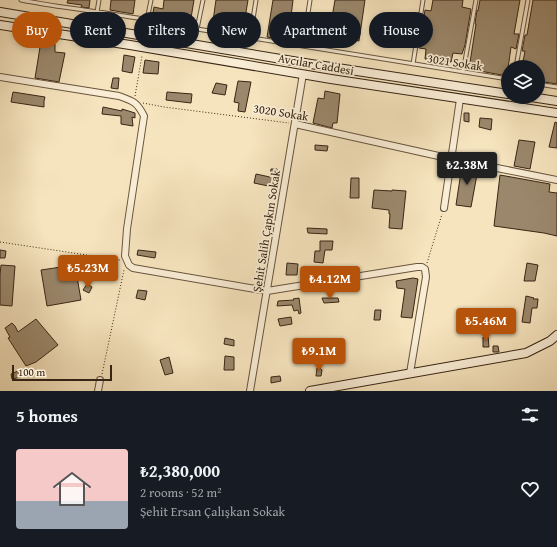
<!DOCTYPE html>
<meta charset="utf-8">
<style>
body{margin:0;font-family:"Gentium Book Plus",serif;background:#20242c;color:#f1f3f6;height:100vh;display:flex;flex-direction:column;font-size:15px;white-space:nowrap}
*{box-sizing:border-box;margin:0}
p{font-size:13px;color:#9ea1a6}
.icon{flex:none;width:22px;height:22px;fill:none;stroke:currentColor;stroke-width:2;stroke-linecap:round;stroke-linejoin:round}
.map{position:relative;height:391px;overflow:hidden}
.panel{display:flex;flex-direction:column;background:#171b24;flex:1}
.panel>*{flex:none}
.top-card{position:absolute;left:12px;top:12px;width:533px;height:36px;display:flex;gap:8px}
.fabs{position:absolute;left:501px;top:60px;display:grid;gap:8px}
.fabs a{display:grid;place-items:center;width:44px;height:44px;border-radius:50%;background:#171b24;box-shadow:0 2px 6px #0003;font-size:20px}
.scale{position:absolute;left:12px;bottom:10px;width:100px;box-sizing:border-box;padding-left:4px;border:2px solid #382514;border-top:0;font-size:11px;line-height:14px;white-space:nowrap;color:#382514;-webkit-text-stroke:3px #f9edd5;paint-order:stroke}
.price{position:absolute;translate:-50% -34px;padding:0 9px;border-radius:4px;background:#b45309;color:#fff;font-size:13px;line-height:26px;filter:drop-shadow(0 1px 2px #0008)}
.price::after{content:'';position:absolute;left:50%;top:24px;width:12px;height:9px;margin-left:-6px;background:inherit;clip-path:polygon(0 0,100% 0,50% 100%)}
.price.current{background:#222;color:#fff}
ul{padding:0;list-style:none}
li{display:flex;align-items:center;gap:12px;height:100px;padding:0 16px}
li+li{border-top:1px solid #363941}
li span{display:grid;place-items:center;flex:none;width:112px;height:80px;border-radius:4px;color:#555}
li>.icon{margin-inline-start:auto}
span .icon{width:48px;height:48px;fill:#fffc;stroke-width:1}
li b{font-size:17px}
h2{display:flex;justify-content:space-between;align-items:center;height:48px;padding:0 16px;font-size:17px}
.tag{padding:0 14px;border-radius:18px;background:#171b24;box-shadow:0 2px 6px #0003;font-size:14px;line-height:36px}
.tag.current{background:#b45309;color:#fff}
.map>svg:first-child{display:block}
.building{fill:#9b886c;stroke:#382514}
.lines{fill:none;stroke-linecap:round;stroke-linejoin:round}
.lane-casing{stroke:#68553e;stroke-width:5}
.street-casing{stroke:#68553e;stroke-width:8}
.secondary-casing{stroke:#382514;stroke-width:10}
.path{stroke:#382514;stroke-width:1;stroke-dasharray:1 2;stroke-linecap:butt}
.lane{stroke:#f9edd5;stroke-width:3}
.street{stroke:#f9edd5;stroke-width:6}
.secondary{stroke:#f9edd5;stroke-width:8}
.labels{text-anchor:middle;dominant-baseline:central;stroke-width:3.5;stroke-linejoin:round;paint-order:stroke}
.street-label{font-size:12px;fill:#382514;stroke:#f9edd5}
</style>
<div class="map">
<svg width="557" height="391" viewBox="0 0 557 391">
<rect width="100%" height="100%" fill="#f6e4be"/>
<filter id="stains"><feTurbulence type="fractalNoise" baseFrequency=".005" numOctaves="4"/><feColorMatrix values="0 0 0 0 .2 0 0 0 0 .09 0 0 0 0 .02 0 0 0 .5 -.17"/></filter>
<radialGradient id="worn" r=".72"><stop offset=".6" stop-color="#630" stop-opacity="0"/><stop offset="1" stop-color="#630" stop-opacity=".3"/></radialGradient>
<!-- building -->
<path class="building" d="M68,0H90L89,8L81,7L82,5L67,3Z
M111,0H135L133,14L110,10Z
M164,0H194L190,24L152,18L154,7L163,9Z
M216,0H248L244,24L237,22L235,32L212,28Z
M273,0H293L288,41L267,37Z
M335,0H365L359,41L329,35Z
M433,0H463L462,7L471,9L465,45L462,54L453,53L451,62L425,59L426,49L419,48L425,10L431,11Z
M480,0H520L514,34H519L516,49L511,47L507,76L469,69L476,24H475L477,10L478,11Z
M533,0H557V84L538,81V67H522L525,51H522L525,35H527Z
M41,41L55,44V52L65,53L59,82L35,78Z
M124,55L135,57L132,73L122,71Z
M145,60L159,62L158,74L143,73Z
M113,78H119L118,89L111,88Z
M238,81L251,82L245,112L238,111L239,103L234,102Z
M216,83L227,85L225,95L212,93Z
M325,91L340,94L337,123H333L332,128L313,123L318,98L324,99Z
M13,92L45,97L44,101V107L11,102Z
M167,92L192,94L191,103L166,100Z
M103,107L122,111V109L135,113V118L132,117L133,126L121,124V116L102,114Z
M464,113H469V122L464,121Z
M480,118L492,119L491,130L479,127Z
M555,122L557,123V148L549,147Z
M519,140L535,142L530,169L514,166Z
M315,145L328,146L327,151L315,150Z
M458,166L478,169L471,207L456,205L461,172H458Z
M271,169H277L276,178L273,187L254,183L256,174L270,177Z
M500,175L550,184L549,192L557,193V236L544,233L494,226Z
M351,178H359V198H350Z
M374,190L392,191V190L406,191L402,229L389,228L390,214H389V210L372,208Z
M307,228L327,229V234L308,233Z
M320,241H333L332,250H325L323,263L314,262L315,251H320Z
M0,250L6,251L5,258H0Z
M138,250L156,252L155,258L137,255Z
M287,263L298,264L297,275H286Z
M527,263L538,265L535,281H524Z
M1,265L15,266L12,306L0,305V275Z
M75,265L81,300L47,306L41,270Z
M337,273V275L326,277V274Z
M413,278L418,279L412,318L401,317L405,289L397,288L396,281Z
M87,284L92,287L89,293L83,290Z
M138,290L147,291L145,300L136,298Z
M526,296L534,298L533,299H538L537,308H532L530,323L522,322Z
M299,298L301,313L299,314L298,310L294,311L292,305L277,306L278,301L294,300L293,299Z
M322,298H338L339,302L324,303Z
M375,310H381L380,320H374Z
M291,317L292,324L280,326L278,319Z
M36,319L58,345L36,362L26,366L8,338L10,337L5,328L12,323L15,326L18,332Z
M488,336L489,347H483V337Z
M225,338L234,340V346L224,344Z
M493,346H498L499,352H493Z
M225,356L234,357V370H224Z
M169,357L173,373L165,375L160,360Z
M317,368H320L322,370L321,376H316Z
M18,371L21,377L12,379L11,374Z
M280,376L281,381L271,383V377Z"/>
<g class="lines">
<defs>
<path id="lane" d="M21,0C46,5 71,8 97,12C131,16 164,23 197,29L508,79
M97,12L99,0
M147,20L151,0
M197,29L203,0
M250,38L256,0
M303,46L310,0
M413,64L423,0
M516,67L528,0
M463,72L476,0
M538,84L557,87"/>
<path id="street" d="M0,77L119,96C133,101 137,102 144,116L127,229L125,256L129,265L133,268L267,291L417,267H422L425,269L426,277L410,373
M295,124L452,159L557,180
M444,208L460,99
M98,391L100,380
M250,391L303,74"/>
<path id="secondary" d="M0,12L311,64L508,94
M0,25L130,45L331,79L557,113
M531,97L557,101
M310,391L526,353L550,341L557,335"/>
</defs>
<!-- lane casing -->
<use href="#lane" class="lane-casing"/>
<!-- street casing -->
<use href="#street" class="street-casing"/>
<!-- secondary casing -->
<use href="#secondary" class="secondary-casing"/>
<!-- path -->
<path class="path" d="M135,96L142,56
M143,103L164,107L289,123
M0,242L120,260
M427,263L442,214
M102,374L124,270"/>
<!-- lane -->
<use href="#lane" class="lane"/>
<!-- street -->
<use href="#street" class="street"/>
<!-- secondary -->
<use href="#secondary" class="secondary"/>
</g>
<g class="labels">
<!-- street labels -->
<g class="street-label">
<text transform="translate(455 62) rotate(9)">3021 Sokak</text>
<text transform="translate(316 64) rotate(10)">Avcılar Caddesi</text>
<text transform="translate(281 112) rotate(9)">3020 Sokak</text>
<text transform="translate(266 231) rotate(-81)">Şehit Salih Çapkın Sokak</text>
</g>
</g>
<rect width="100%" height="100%" filter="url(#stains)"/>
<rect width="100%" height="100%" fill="url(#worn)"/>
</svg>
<div class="fabs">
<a><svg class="icon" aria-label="layers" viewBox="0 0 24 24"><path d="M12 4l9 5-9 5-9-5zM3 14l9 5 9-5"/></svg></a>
</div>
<div class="scale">100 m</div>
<b class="price current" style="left:467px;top:186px">₺2.38M</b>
<b class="price" style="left:88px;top:289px">₺5.23M</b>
<b class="price" style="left:330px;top:300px">₺4.12M</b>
<b class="price" style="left:486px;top:342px">₺5.46M</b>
<b class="price" style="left:319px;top:372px">₺9.1M</b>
<div class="top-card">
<a class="tag current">Buy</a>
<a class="tag">Rent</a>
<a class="tag">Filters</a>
<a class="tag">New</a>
<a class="tag">Apartment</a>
<a class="tag">House</a>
</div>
</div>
<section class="panel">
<h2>5 homes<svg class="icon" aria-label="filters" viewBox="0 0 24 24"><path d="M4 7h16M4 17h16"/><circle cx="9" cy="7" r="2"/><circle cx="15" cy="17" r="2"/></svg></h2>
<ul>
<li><span style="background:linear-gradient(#f6c9c9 65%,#9aa5b1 0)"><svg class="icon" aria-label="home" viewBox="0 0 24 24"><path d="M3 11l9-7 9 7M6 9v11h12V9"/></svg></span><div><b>₺2,380,000</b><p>2 rooms · 52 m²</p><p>Şehit Ersan Çalışkan Sokak</p></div><svg class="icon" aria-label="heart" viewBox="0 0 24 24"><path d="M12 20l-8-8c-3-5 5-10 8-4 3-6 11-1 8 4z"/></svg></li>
</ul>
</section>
